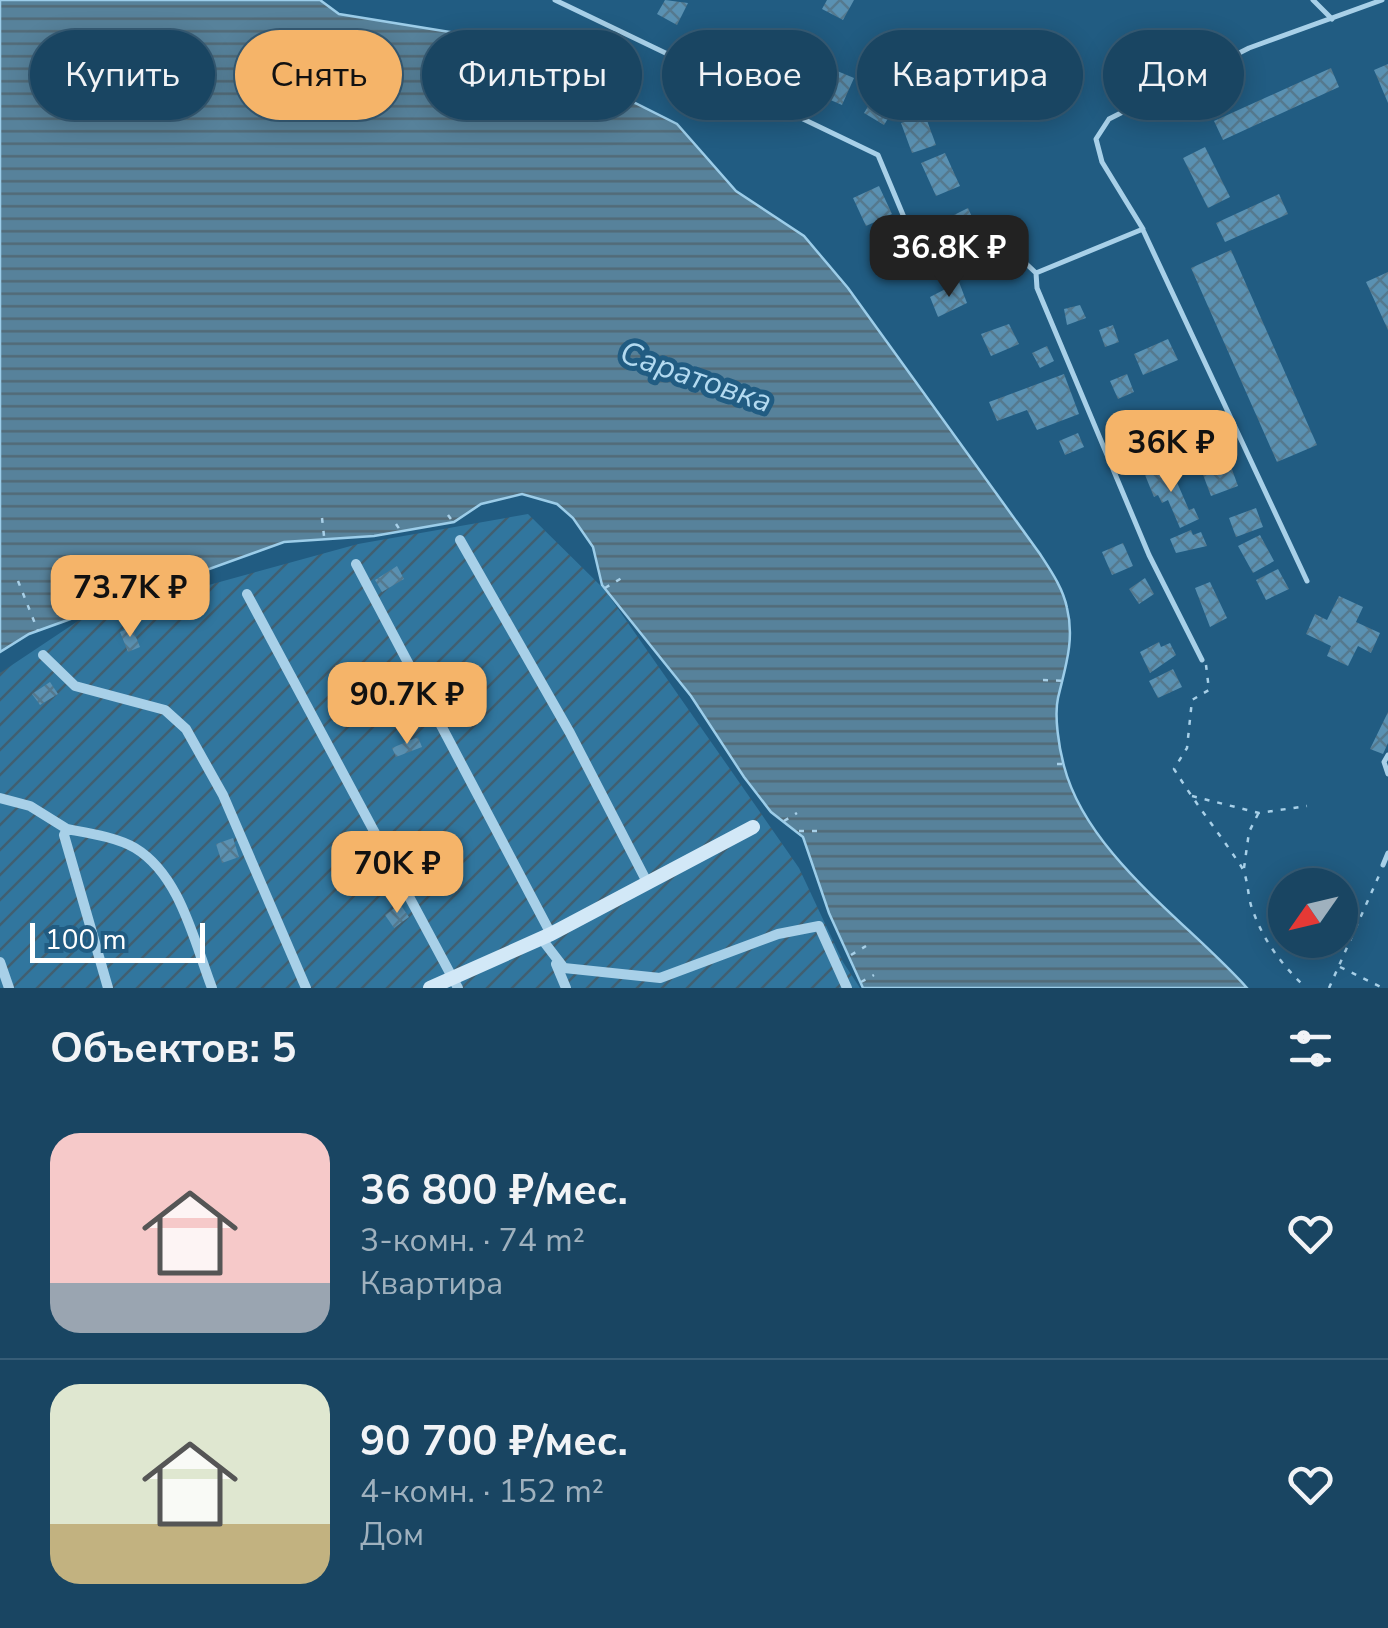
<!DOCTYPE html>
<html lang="ru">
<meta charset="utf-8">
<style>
body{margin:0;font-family:"Nunito Sans",sans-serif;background:#224c68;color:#f1f3f6;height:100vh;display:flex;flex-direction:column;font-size:38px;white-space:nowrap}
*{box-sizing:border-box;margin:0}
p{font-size:32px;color:#9fb1be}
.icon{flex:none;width:55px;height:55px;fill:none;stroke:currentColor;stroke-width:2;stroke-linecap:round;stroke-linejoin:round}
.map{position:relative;height:988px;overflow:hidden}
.panel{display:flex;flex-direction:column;background:#194562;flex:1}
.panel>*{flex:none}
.hud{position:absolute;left:30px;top:30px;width:1330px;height:90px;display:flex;gap:20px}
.needle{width:65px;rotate:236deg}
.fabs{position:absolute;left:1268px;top:868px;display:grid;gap:20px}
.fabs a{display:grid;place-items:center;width:90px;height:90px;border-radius:50%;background:#194562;box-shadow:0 5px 25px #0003,0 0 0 2px #375d77;font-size:50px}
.scale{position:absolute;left:30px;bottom:25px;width:175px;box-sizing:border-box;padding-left:10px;border:5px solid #fff;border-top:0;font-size:28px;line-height:35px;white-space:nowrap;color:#fff;-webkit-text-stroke:8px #215c82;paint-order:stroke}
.price{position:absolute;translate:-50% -85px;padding:0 22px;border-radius:20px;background:#f5b469;color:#111;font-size:32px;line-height:65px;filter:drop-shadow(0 2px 5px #0008)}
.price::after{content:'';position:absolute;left:50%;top:60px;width:30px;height:22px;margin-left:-15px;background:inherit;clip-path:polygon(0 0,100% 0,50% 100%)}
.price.selected{background:#222;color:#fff}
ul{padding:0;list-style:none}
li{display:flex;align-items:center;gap:30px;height:250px;padding:0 50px}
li+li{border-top:2px solid #375d77}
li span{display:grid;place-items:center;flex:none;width:280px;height:200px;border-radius:30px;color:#555}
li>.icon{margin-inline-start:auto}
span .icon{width:120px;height:120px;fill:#fffc;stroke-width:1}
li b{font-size:42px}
h2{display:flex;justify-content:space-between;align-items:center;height:120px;padding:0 50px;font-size:42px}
.tag{padding:0 35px;border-radius:45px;background:#194562;box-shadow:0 5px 25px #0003,0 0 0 2px #375d77;font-size:35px;line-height:90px}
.tag.selected{background:#f5b469;color:#111}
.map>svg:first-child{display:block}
.garden{fill:url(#garden-furrows)}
.water{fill:url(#water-rules);stroke:#9ccde9;stroke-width:2.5}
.building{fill:url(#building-cross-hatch)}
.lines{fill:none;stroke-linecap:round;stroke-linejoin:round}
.path{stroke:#a8d0e8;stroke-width:2.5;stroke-dasharray:5 8;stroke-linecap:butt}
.lane{stroke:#a8d0e8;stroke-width:5}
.street{stroke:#a8d0e8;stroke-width:10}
.secondary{stroke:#d2e8f7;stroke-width:14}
.labels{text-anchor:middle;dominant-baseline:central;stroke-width:10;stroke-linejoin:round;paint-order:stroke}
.water-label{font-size:32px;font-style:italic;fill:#b3daf0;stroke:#215c82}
</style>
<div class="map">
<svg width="1388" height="988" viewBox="0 0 1388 988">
<defs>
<pattern id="garden-furrows" width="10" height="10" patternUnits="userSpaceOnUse" patternTransform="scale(2.5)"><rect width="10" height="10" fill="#31769e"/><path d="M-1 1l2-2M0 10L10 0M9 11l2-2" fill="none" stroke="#405f71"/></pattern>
<pattern id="water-rules" width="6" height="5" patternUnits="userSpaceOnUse" patternTransform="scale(2.5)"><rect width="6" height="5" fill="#57829b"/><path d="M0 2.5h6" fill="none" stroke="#526a77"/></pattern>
<pattern id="building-cross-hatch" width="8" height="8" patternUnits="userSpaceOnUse" patternTransform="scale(2.5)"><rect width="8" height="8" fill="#5a91b2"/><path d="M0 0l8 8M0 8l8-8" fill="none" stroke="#55798e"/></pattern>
</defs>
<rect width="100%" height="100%" fill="#215c82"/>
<!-- garden -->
<path class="garden" d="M528,514L605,590L799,868L843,962L860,988H0V673L78,621L358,544Z"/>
<!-- water -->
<path class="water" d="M0,0H320L339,14L462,34L623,97L677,124L736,191L804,236L848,288L1040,554C1051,571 1063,588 1067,608C1075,640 1065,668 1058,698C1054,716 1059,748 1064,766C1087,855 1189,923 1247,988H863L829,913L803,837L771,812L744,777L691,696L602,585L593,547L573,518L557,504L522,494L481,504L454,522L374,536L284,542L29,634L0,652Z"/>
<!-- building -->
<path class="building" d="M665,0L688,3L677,25L657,14Z
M827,0H854L843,20L822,9Z
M746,30L765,42L751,66L731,54Z
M799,56L814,64L803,85L788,77Z
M1388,64V103L1374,70Z
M830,68L854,78L842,105L819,95Z
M1331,68L1339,87L1223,140L1214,121Z
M880,87L900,99L884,125L864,113Z
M925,115L936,145L912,153L901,123Z
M1205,147L1230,197L1208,208L1183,158Z
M945,153L960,186L936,196L921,163Z
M879,186L892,214L866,226L853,198Z
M1279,194L1288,214L1225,242L1216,223Z
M968,208L977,228L952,241L942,221Z
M1231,250L1317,445L1277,462L1191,268Z
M1388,272V330L1366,282Z
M959,282L967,303L938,317L930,297Z
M1080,305L1086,318L1067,325L1064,309Z
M1009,324L1019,344L991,356L981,334Z
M1113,325L1119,342L1105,347L1099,330Z
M1168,339L1178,360L1143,375L1134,354Z
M1047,346L1054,361L1040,368L1032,353Z
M1064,374L1079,414L1037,430L1027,410L997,421L989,402Z
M1127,374L1134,392L1118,399L1110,381Z
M1078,433L1084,447L1065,455L1059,441Z
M1152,434L1158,452L1143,458L1136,439Z
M1226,453L1238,486L1211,496L1199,464Z
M1169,464L1189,510L1194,508L1199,519L1180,528L1168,500L1162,503L1158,495L1154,497L1145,475Z
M1256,508L1263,527L1236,537L1229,518Z
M1191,530L1193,535L1201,532L1207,546L1176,553L1170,539Z
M1260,535L1274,561L1253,573L1238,546Z
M1123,543L1133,566L1112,575L1102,552Z
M397,566L404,579L382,592L375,580Z
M1278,569L1289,589L1266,600L1256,580Z
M1145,578L1154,594L1139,604L1129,589Z
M1210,582L1227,618L1210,627L1195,588Z
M1339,596L1363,607L1356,622L1380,633L1371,653L1358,646L1348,666L1327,656L1331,646L1306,634L1315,614L1327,620Z
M132,627L140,647L128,652L120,632Z
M1159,642L1161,647L1170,643L1176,655L1150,673L1140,652Z
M1173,669L1182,687L1158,698L1149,681Z
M50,682L58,694L40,705L32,694Z
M1388,712V743L1383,754L1370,749Z
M418,737L422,747L396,757L392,748Z
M233,838L239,857L222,863L216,844Z
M400,904L409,917L394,928L385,915Z"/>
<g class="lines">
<!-- path -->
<path class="path" d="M448,515L453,522
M322,518L324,536
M396,524L400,530
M18,581L38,631
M605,588L625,576
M1206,665L1209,690L1192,700L1187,748L1174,769C1195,803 1219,833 1241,866C1249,879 1247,897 1253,911C1264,942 1283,966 1306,988
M1043,680L1065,681
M1057,764H1063
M1192,796L1259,813L1307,806
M784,821L797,813
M799,831H817
M1244,868L1249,832L1258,814
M851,955L866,946
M1340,967L1383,988
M861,982L874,975
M1329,988L1381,871"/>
<!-- lane -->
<path class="lane" d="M555,0L878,155L911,234L1019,257L1036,273
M1313,0L1332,19
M1143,230L1307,581
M1202,660L1149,555L1037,288L1036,273L1143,229L1102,162L1096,139L1109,119L1249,48L1382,0
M1388,755L1384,762L1388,774
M1383,865L1388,853"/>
<!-- street -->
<path class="street" d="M460,540L570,733L647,882
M356,564L551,934
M247,594L458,988
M43,655L75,686L165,710L186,729L223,795L306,988
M0,798L30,806L67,829L64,835L108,988
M67,829C88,833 116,837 135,848C180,875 194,941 212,988
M541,938L564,968L660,978L778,934L819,926L847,988
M0,962L9,988
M556,964L566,988"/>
<!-- secondary -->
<path class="secondary" d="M430,988L551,934L753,827"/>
</g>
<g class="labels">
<!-- water labels -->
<g class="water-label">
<text transform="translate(696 377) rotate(19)">Саратовка</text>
</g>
</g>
</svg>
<div class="fabs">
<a><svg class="needle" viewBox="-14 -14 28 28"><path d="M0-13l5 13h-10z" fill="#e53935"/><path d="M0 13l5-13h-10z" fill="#9fb1be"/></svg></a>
</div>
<div class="scale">100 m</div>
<b class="price selected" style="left:949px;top:300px">36.8K ₽</b>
<b class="price" style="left:1171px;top:495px">36K ₽</b>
<b class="price" style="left:130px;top:640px">73.7K ₽</b>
<b class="price" style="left:407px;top:747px">90.7K ₽</b>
<b class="price" style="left:397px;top:916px">70K ₽</b>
<div class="hud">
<a class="tag">Купить</a>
<a class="tag selected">Снять</a>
<a class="tag">Фильтры</a>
<a class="tag">Новое</a>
<a class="tag">Квартира</a>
<a class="tag">Дом</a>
</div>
</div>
<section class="panel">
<h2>Объектов: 5<svg class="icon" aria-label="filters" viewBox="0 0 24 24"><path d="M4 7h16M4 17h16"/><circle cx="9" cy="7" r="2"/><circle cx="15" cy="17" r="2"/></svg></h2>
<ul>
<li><span style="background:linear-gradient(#f6c9c9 75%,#9aa5b1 0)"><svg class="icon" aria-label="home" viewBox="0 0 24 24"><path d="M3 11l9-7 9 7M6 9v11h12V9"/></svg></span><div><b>36 800 ₽/мес.</b><p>3-комн. · 74 m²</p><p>Квартира</p></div><svg class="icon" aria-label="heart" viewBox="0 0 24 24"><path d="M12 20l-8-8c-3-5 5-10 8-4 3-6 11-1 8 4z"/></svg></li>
<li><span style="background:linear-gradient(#dfe7d0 70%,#c2b280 0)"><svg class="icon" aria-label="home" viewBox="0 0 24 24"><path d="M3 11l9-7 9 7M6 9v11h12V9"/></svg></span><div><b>90 700 ₽/мес.</b><p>4-комн. · 152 m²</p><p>Дом</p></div><svg class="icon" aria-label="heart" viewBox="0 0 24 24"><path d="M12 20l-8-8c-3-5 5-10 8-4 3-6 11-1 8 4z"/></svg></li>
</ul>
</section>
